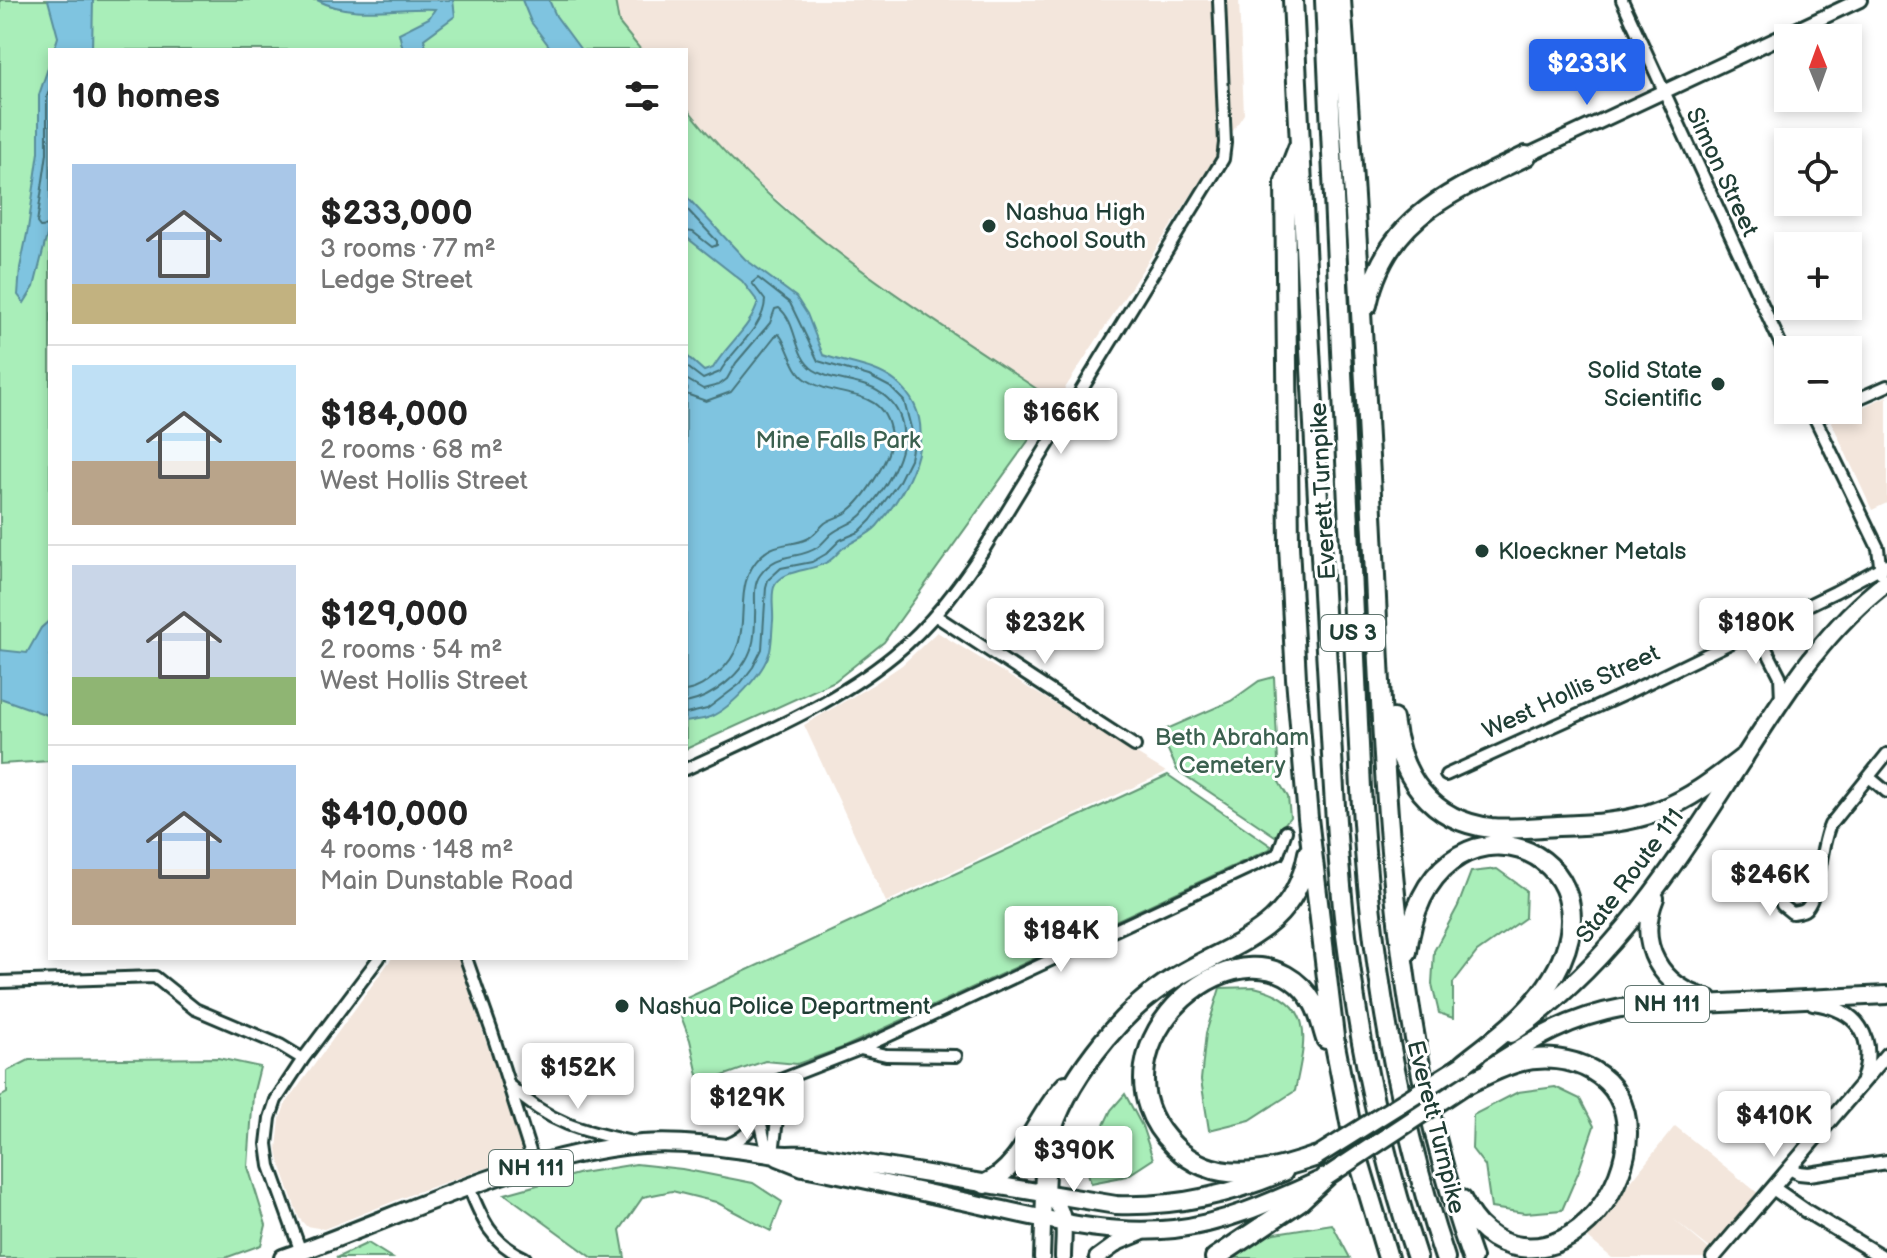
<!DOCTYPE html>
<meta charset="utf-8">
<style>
body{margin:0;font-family:"Balsamiq Sans",sans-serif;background:#f6f6f6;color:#222;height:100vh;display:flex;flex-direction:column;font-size:30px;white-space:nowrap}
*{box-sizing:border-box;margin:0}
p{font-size:26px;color:#767676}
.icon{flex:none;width:44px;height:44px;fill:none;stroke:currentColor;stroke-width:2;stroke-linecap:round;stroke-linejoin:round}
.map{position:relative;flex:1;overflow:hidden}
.details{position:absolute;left:48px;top:48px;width:640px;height:912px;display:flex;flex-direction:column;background:#fff;border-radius:0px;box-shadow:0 4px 12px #0003}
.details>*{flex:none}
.needle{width:52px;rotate:359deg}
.controls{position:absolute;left:1774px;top:24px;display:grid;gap:16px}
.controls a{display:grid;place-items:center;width:88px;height:88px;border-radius:0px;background:#fff;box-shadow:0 4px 12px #0003;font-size:40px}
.price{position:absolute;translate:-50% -68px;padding:0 18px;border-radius:8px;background:#fff;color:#222;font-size:26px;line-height:52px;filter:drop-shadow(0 2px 4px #0008)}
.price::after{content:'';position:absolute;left:50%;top:48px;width:24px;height:18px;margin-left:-12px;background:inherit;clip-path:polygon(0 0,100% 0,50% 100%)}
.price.active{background:#2563eb;color:#fff}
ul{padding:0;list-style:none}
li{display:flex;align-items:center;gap:24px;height:200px;padding:0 24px}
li+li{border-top:2px solid #e0e0e0}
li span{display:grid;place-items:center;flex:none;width:224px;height:160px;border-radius:0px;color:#555}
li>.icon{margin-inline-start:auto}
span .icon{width:96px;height:96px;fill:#fffc;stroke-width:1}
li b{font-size:34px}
h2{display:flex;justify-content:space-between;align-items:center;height:96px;padding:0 24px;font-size:34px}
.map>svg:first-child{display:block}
.built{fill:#f3e6dc}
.green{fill:#a9eeb9;stroke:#649676;stroke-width:2}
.water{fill:#7fc4e0;stroke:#598e9b;stroke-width:2}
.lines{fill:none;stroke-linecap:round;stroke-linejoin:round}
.shore{stroke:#457379;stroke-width:2}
.minor-casing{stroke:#1f3d34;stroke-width:16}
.tertiary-casing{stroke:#1f3d34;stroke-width:18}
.secondary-casing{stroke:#1f3d34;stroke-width:20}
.primary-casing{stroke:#1f3d34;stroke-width:22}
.motorway-casing{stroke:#1f3d34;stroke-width:24}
.minor{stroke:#fff;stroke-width:10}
.tertiary{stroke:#fff;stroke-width:12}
.secondary{stroke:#fff;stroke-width:14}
.primary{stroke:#fff;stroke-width:16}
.motorway{stroke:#fff;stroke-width:18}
.primary-bridge-casing{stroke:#1f3d34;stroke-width:22;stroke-linecap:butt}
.primary-bridge{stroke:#fff;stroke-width:16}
.poi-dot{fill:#1f3d34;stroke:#fff;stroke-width:3}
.labels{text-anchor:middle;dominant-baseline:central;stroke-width:6;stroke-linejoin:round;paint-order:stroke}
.shield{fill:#fff;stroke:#627771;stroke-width:2}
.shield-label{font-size:22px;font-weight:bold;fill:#1f3d34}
.street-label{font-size:24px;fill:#1f3d34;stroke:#fff}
.poi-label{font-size:24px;fill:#1f3d34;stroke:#fff;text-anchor:start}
.park-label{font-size:24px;fill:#3b604f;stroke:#fff}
</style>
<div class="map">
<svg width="1887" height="1258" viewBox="0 0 1887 1258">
<rect width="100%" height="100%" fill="#fff"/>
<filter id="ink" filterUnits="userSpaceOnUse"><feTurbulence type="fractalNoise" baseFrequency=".0125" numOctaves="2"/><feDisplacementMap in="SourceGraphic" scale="16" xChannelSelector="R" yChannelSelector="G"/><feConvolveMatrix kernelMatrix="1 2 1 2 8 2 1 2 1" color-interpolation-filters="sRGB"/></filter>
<g filter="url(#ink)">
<!-- built -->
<path class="built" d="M615,0H1239L1244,114L1056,402L843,258L718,148L686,107V50H641L619,23Z
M1887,396V503L1872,510L1831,421Z
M937,632L1166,772L886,902L804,725L874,684L902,665Z
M392,958H458L522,1147V1153L518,1157L417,1192L324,1229L306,1226L299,1218L279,1161L277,1149L280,1119L285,1105Z
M1675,1126L1759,1194L1712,1250L1672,1218L1711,1251L1705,1258H1612L1587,1237Z"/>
<!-- green -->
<path class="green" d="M0,0H615L619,23L641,50H50V761L0,764Z
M686,107C783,231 927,314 1056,402L884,642L835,681L686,749Z
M1274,677L1279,782L1288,797L1290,817L1275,836L1177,770L1160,732L1231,701L1259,681Z
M1168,775L1271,846L1270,849L842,1048L797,1064L765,1061L700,1084L690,1040L676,1003Z
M1497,869L1526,890L1525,918L1477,952L1453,983V1018L1439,1013L1432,984L1434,951L1458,906L1471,872Z
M1254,987C1318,1002 1305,1041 1295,1091L1250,1120L1209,1130L1201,1080L1206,1033L1220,988Z
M218,1058L260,1067L253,1095L248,1167L266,1225L261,1245L225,1258H0V1097L7,1093V1071L29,1060Z
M1555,1087L1580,1099L1594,1126L1578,1173L1562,1210L1525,1213L1491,1208L1485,1166L1472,1149L1473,1115L1518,1092Z
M1125,1094L1142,1126L1153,1159L1127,1176L1091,1183L1082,1153L1103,1127L1111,1110Z
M636,1164L682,1169L753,1183L782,1202L771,1231L716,1202L672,1191L643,1197L620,1230L625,1258H593L505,1194L581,1173Z
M1332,1224L1350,1258H1235L1263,1235Z
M368,1243L392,1258H336Z"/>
<!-- water -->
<path class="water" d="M48,0H93L92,50H54L58,37Z
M317,0H453L455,16L424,39L427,50H403L399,33L429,18L435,9C396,7 353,19 317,0Z
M522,0H549L556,16L581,50H552L531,22Z
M50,62V223L34,287L24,303L18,295L20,268L28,229L39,152V95Z
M686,196L745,259L796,297L807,314L823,355C847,364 875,365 896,382C945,423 911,487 877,526C867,537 853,540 842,549C837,553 834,558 829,561C813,572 785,568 775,585C770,593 774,610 773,621C772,630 772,642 770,651C764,673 731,708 710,717C703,720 693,720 686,722V393L688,389L686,386V355L704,371L713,368C726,345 751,328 758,302L742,281L686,237Z
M50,620V716L0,698V650L27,653L41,628Z"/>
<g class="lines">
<!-- shore -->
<path class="shore" d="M50,88L47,97V153L37,223L40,227L50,226
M686,208L717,241V245L712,247L693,232L686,231
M686,366L703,379L720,372C733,348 764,328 765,300L752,283L758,278L790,303L818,361L869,376L890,387L904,401L914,439L910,459L898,483L871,520L859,532L840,540L826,554L812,562L781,568L768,580L766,587L762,649L753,667L740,684L707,709L686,714
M686,379L703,389L719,385L727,379L736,363L770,323L775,309L779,308C798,323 793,356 814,370C836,384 865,378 887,398C924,432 889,486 862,515C853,524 841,526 831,534C827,538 823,543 818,547C798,561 778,550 760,575C752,586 756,603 755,616C755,625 755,637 752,646C744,674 712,698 686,703
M686,394L706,401L731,392L775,336L779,334C790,348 791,369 807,380C839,401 884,384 891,435C894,455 863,501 847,512C841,517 832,518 825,523C819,528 815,535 807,539C793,546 775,542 762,555C724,591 763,636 717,674C707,682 699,689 686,691"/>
<defs>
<path id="minor" d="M1622,0L1788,360
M1848,403L1887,386
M1811,410L1878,548L1881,573
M1815,418L1833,410
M936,616L1135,746
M1757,631L1780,676L1781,699
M686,769C757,736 833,705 894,655C931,625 958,588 984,549L1223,159L1225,143L1219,0
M1446,775L1625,694L1835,592L1887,564
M1869,777L1887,792
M1815,882L1786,884L1780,892L1782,905L1792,913C1799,912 1805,912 1809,905C1820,886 1820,848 1830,825L1887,754
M466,958L491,1029L535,1167
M0,982L155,977L195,1009L280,1045L303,1059
M860,1049L886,1055L956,1056
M511,1087C549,1123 582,1131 632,1142
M759,1115L765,1142L773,1154
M727,1145C769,1129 749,1100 773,1083L860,1049L1278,854L1286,831
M773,1154L780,1092L791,1076
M469,1187C481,1218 492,1244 525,1258
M301,1252L270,1166L267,1144L270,1118L276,1100L303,1059L379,958"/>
<path id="tertiary" d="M1526,156L1860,0
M1813,1003C1857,1009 1877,1036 1863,1080
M1790,1168L1799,1173L1809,1174L1887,1162
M1773,1188L1806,1211L1884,1258
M1713,1258L1887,1054"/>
<path id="secondary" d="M1042,1258L1044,1194C1070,1206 1063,1234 1063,1258
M1097,1258L1119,1242L1141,1233"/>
<path id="primary" d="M1655,898C1636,945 1660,987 1709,999
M1511,1034C1613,964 1679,859 1745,756C1787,691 1825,629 1887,582
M1491,1067C1533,1039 1571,1017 1621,1008L1887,995
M778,1157L803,1167C867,1179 930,1194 994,1208C1054,1221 1112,1236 1174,1229C1226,1223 1271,1202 1318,1181
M283,1258C400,1217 517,1155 642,1144C685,1141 728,1148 770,1154C784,1156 798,1154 813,1155L1116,1205C1175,1207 1230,1195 1284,1172"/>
<path id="motorway" d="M1293,0C1304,216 1313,433 1326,649C1332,744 1335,840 1346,935C1359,1044 1382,1154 1417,1258
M1325,0L1361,789C1369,948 1394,1106 1445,1258
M1341,0C1354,185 1365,369 1374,554C1385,790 1391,1033 1472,1258
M1298,148L1285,182L1289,546L1296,678L1308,818L1335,1045L1354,1143
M1367,305C1386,216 1452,192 1526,156
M1393,719C1400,776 1430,821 1491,828C1513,830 1536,827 1558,826C1593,825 1628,823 1661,810C1692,798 1717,778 1743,758
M1407,952C1429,770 1641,848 1547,986C1525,1018 1492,1041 1462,1065
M1353,1141L1388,1258
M1317,1156C1269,1173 1215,1187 1174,1146C1074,1048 1251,898 1314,1004C1320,1015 1322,1027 1326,1039
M985,1184C1023,1168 1036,1116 1066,1085
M1044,1194C1045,1176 1045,1157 1049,1139C1064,1083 1118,1015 1165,984C1225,944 1293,937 1308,853
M1462,1200C1473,1225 1494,1244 1521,1247C1580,1254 1627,1187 1627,1134C1628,1073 1569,1049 1518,1062C1500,1067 1483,1076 1467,1084
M1215,1258L1300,1201L1326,1177"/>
</defs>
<!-- minor casing -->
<use href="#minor" class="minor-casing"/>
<!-- tertiary casing -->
<use href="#tertiary" class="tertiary-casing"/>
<!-- secondary casing -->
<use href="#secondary" class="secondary-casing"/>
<!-- primary casing -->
<use href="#primary" class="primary-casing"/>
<!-- motorway casing -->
<use href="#motorway" class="motorway-casing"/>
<!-- minor -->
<use href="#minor" class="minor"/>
<!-- tertiary -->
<use href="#tertiary" class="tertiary"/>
<!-- secondary -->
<use href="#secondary" class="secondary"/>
<!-- primary -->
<use href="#primary" class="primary"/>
<!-- motorway -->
<use href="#motorway" class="motorway"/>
<defs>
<path id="primary-bridge" d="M1317,1156L1462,1065
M1326,1177L1467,1084"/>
</defs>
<!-- primary-bridge casing -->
<use href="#primary-bridge" class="primary-bridge-casing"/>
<!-- primary-bridge -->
<use href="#primary-bridge" class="primary-bridge"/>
</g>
</g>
<!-- markers -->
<g class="poi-dot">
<circle cx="989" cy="226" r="8"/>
<circle cx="1718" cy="384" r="8"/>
<circle cx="1482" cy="551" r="8"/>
<circle cx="622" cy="1006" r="8"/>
</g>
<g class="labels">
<!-- shield labels -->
<g class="shield">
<rect x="1321" y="615" width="64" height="36" rx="6"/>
<rect x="1625" y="986" width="84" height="36" rx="6"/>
<rect x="489" y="1150" width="84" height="36" rx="6"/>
</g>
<g class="shield-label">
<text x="1353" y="633">US 3</text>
<text x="1667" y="1004">NH 111</text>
<text x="531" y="1168">NH 111</text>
</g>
<!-- street labels -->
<g class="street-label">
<text transform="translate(1722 172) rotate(65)">Simon Street</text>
<text transform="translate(1323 491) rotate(-93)">Everett Turnpike</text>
<text transform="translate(1571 692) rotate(-25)">West Hollis Street</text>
<text transform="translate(1630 876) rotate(-53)">State Route 111</text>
<text transform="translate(1436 1127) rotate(76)">Everett Turnpike</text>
</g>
<!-- poi labels -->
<g class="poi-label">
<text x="1005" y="212">Nashua High<tspan x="1005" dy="28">School South</tspan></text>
<text x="1702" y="370" text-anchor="end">Solid State<tspan x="1702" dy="28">Scientific</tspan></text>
<text x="1498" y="551">Kloeckner Metals</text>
<text x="638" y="1006">Nashua Police Department</text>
</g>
<!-- park labels -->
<g class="park-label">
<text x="838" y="440">Mine Falls Park</text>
<text x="1232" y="737">Beth Abraham<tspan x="1232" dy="28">Cemetery</tspan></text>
</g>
</g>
</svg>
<div class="controls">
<a><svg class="needle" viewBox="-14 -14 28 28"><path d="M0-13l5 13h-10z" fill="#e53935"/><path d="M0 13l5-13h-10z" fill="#767676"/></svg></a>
<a><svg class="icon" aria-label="locate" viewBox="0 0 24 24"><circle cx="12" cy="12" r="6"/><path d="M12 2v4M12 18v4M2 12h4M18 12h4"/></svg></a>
<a>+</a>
<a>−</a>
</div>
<b class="price active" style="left:1587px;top:107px">$233K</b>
<b class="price" style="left:1061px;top:456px">$166K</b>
<b class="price" style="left:1045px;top:666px">$232K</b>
<b class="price" style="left:1756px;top:666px">$180K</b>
<b class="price" style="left:1770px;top:918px">$246K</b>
<b class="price" style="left:1061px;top:974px">$184K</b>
<b class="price" style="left:578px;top:1111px">$152K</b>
<b class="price" style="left:747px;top:1141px">$129K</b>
<b class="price" style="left:1774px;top:1159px">$410K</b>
<b class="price" style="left:1074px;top:1194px">$390K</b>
<section class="details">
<h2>10 homes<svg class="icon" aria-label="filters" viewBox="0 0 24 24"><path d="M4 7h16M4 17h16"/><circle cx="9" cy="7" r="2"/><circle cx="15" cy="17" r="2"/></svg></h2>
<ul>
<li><span style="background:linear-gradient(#a9c7e8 75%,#c2b280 0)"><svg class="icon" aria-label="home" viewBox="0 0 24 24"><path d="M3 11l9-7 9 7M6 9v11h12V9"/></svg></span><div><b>$233,000</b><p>3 rooms · 77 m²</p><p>Ledge Street</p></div></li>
<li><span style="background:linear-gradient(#bfe0f5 60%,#b9a48a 0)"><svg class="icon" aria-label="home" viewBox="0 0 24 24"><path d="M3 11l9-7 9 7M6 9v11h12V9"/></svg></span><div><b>$184,000</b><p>2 rooms · 68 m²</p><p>West Hollis Street</p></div></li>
<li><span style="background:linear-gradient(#c9d6e8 70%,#8fb573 0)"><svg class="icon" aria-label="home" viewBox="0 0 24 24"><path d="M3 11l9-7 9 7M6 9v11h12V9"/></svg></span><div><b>$129,000</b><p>2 rooms · 54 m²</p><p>West Hollis Street</p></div></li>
<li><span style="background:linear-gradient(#a9c7e8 65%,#b9a48a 0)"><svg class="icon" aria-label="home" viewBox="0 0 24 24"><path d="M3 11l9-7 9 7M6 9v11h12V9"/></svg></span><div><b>$410,000</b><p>4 rooms · 148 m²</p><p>Main Dunstable Road</p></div></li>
</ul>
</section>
</div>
